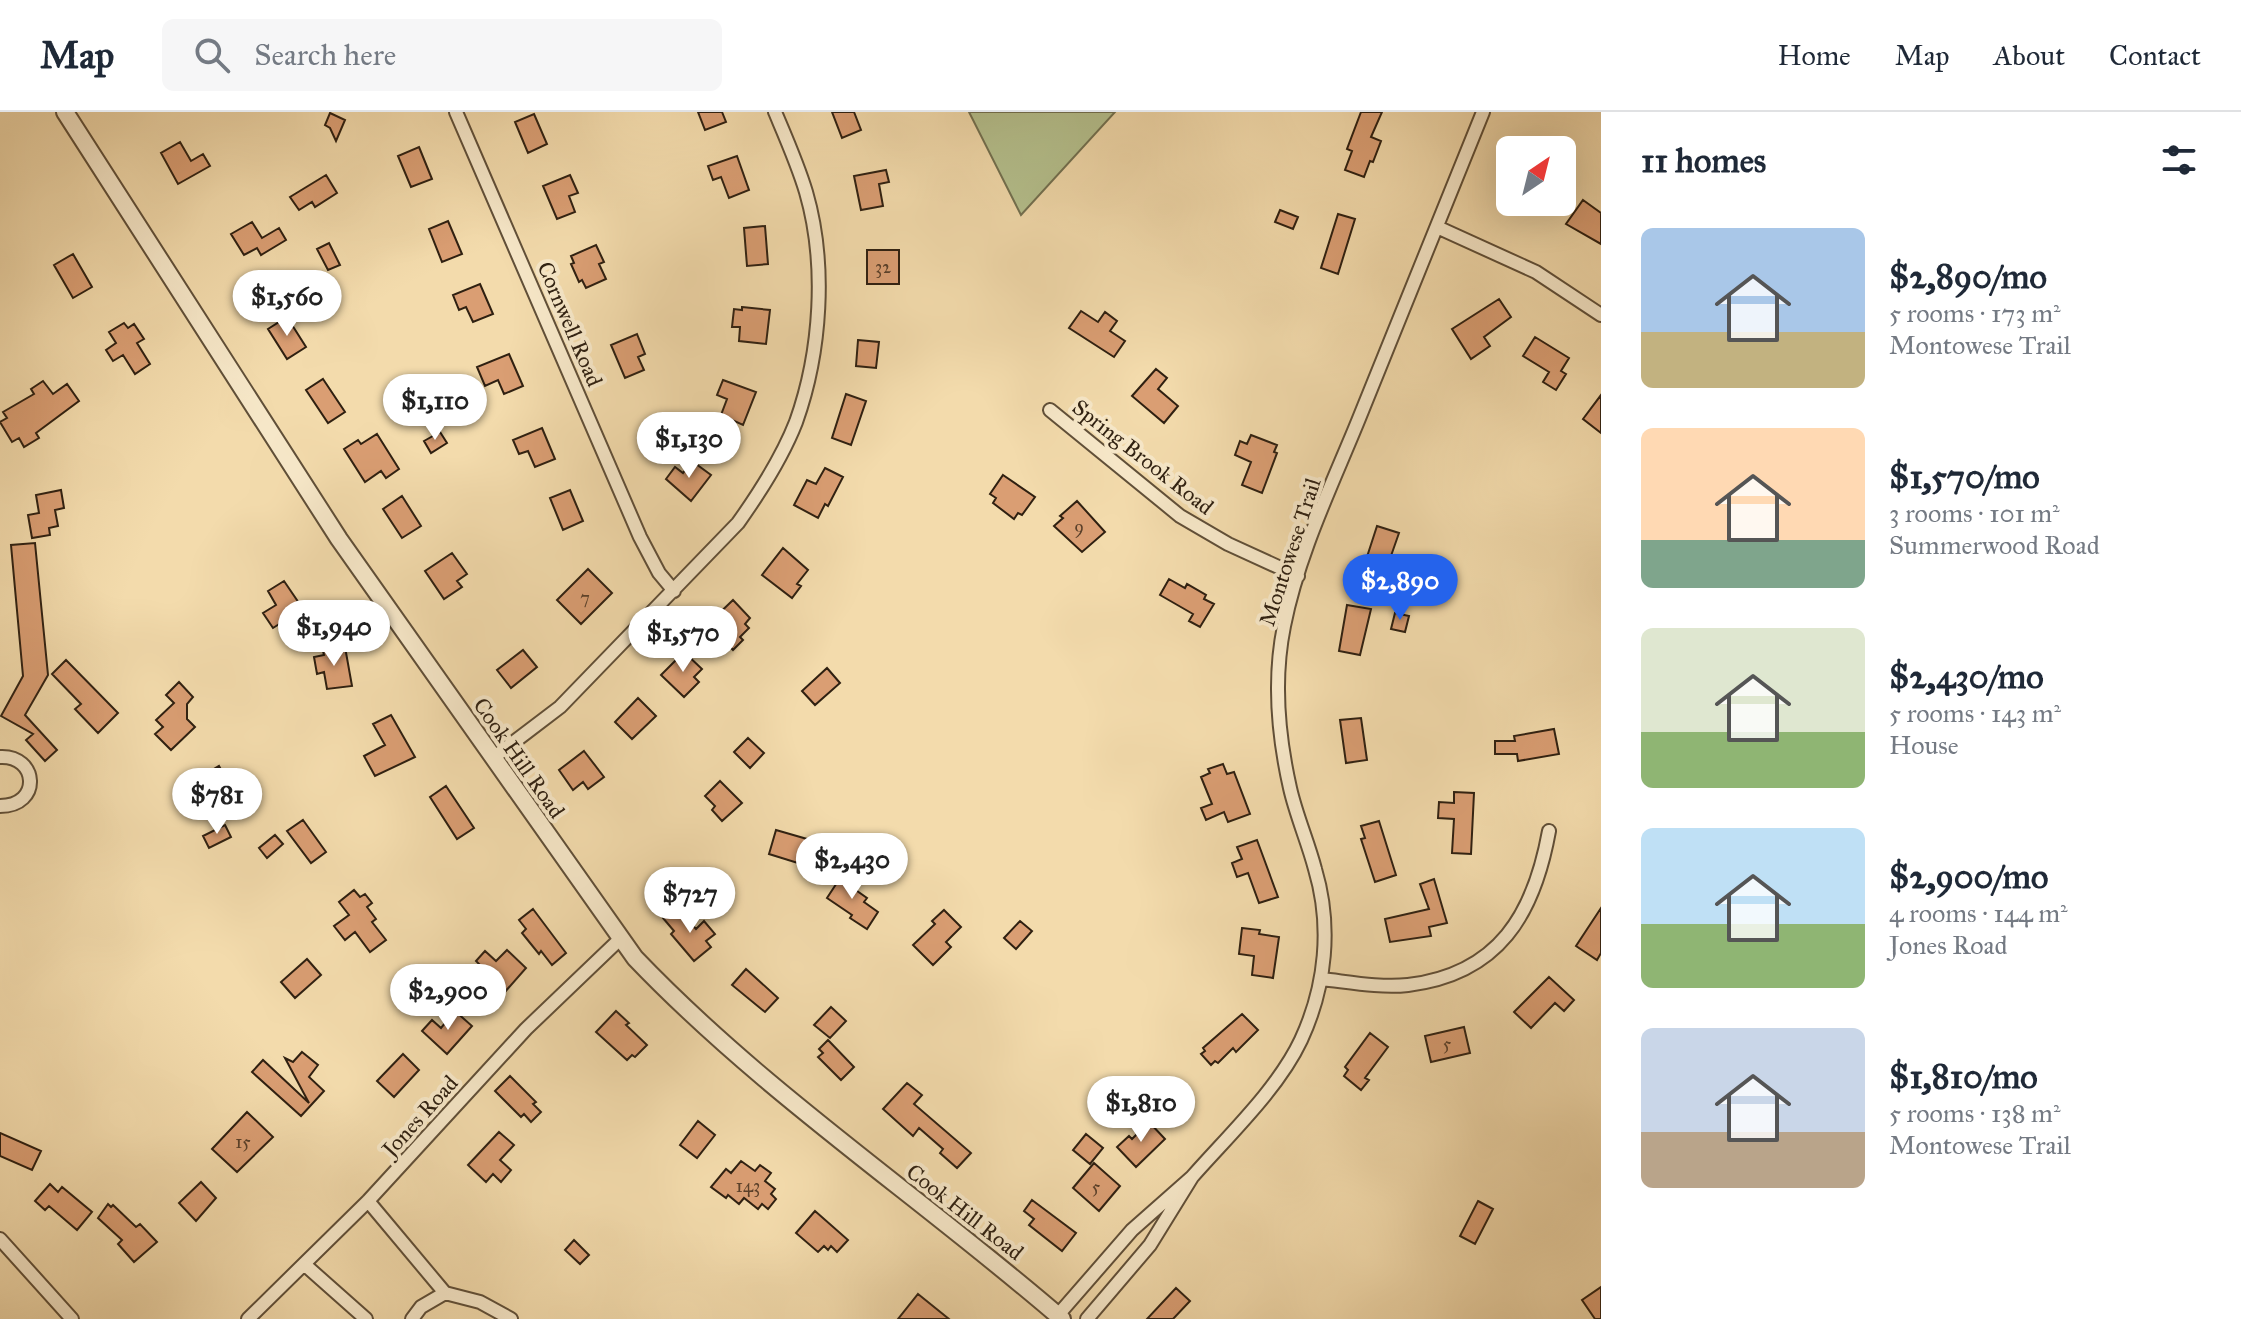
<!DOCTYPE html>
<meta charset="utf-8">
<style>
body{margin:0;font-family:"IM FELL Great Primer",serif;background:#f6f6f7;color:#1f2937;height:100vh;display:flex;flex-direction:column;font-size:30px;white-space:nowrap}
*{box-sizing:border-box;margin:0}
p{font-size:26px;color:#747a83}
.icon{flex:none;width:44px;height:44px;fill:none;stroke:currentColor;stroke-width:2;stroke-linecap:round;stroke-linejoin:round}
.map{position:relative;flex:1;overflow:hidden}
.side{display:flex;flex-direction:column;background:#fff;width:640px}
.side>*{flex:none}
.needle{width:52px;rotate:35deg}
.fabs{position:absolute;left:1496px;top:24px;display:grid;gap:16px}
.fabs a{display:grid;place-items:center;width:80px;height:80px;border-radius:12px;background:#fff;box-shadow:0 8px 32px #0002;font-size:40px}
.price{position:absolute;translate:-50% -68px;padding:0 18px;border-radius:28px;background:#fff;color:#222;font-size:26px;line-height:52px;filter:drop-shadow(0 2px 4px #0008)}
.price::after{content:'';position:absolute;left:50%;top:48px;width:24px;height:18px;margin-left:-12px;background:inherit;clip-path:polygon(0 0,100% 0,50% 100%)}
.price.on{background:#2563eb;color:#fff}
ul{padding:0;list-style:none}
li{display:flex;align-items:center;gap:24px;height:200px;padding:0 40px}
li span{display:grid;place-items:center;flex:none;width:224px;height:160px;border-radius:12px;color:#555}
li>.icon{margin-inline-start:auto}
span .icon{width:96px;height:96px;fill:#fffc;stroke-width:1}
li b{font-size:34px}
h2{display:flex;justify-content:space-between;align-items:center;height:96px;padding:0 40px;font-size:34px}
header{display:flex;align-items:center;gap:48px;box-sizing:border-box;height:112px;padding:0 40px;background:#fff;border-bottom:2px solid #e0e1e3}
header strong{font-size:38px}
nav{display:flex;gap:44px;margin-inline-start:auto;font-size:28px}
.search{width:560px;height:72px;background:#f6f6f7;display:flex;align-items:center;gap:20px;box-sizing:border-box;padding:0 28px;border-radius:12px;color:#747a83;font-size:30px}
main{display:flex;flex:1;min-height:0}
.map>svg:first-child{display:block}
.green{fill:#b5c18e;stroke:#727050;stroke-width:2}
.building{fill:#da9e73;stroke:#2f2011;stroke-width:2}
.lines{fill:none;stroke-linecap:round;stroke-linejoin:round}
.minor-casing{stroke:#604f38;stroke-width:16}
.tertiary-casing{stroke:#604f38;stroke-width:20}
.minor{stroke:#f7e8c9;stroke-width:12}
.tertiary{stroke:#f7e8c9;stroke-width:16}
.labels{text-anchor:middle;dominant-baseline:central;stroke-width:8;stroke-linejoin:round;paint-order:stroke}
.number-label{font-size:18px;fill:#5a402a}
.street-label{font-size:22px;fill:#2f2011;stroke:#f7e8c9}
</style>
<header>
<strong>Map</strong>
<div class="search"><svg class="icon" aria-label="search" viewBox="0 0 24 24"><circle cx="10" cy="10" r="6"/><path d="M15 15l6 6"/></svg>Search here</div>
<nav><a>Home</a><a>Map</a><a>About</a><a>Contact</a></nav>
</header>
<main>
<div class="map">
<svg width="1601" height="1207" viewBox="0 0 1601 1207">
<rect width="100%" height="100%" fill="#f3dbac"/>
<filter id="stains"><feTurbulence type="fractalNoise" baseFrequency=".0025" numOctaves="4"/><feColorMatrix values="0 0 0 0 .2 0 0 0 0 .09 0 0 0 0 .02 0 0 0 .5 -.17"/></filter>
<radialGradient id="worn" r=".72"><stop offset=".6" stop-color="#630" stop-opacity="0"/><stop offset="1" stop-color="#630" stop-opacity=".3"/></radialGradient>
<!-- green -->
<path class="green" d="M969,0H1115L1021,103Z"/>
<!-- building -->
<path class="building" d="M698,0H722L726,10L705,18Z
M832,0H854L861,18L842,26Z
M1361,0H1382L1371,25L1381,29L1373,50L1370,49L1364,65L1345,58L1352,39L1347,37Z
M330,1L345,8L336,29L330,16L325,13Z
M534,2L547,32L528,41L515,10Z
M180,30L191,49L203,42L210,54L178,72L161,41Z
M419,35L432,67L411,75L398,44Z
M737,44L749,78L729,86L721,65L713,68L708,54Z
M886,58L889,70L879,72L883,94L861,98L854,64Z
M326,63L337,81L315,95L312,90L299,98L290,85Z
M570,63L578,81L569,84L575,100L557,107L543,74Z
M1583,88L1601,101V132L1566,112Z
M1280,98L1298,105L1293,117L1275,110Z
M1338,102L1355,107L1338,162L1321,156Z
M448,109L462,142L442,150L429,117Z
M252,110L262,126L279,116L286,128L261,143L257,136L244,143L231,122Z
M765,114L768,152L747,154L744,116Z
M329,131L340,153L328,158L317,137Z
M596,133L604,150L599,152L606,167L586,176L582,168L579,170L571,152L574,151L571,144Z
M867,138H899V172H867Z
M73,142L92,175L73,186L54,153Z
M480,172L493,202L473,210L466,195L459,198L453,183Z
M1499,187L1511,205L1484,225L1490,234L1471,247L1452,217Z
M742,195L770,198L766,232L739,229L740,215H732L734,197L742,198Z
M1081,199L1098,210L1105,200L1117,209L1110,219L1125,229L1114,245L1069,216Z
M287,205L306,235L287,247L268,217Z
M124,211L128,216L134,212L144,227L137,231L150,252L135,262L123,243L113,249L106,238L116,231L109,220Z
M637,222L645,242L638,245L644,258L625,266L611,233Z
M1535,225L1569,246L1561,259L1566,262L1556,278L1543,270L1549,260L1523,244Z
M858,228L879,230L876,256L856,254Z
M509,242L523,274L504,282L498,268L485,274L477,255Z
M1156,257L1167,266L1158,277L1178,294L1164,311L1132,284Z
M323,267L345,300L328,311L306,278Z
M723,268L756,280L743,313L721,303L727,287L717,283Z
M43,269L53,282L67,272L79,289L36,321L39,326L24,335L19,326L12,330L0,310L7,306L3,300L34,282L31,277Z
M846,282L866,289L851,333L832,326Z
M1601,283V321L1583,307Z
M542,316L555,347L535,355L528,339L519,342L513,328Z
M440,320L447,331L431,341L424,329Z
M377,322L399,357L386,366L381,359L365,370L344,337L358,328L361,332Z
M1251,323L1277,333L1274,340L1277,341L1262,381L1242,373L1251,350L1235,343L1240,329L1247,332Z
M692,349L711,363L691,389L666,367L675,355L683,361Z
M825,356L843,365L828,394L825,392L818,406L794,393L807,368L816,372Z
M1003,363L1035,385L1022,403L1018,401L1014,407L993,391L996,386L990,382Z
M61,378L64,396L55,398L58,414L49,416L50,423L32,426L28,403L39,401L36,383Z
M570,378L583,409L563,418L550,386Z
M402,384L421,414L402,426L383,397Z
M1077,389L1105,420L1082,440L1054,414L1063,406L1060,404Z
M1377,414L1399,421L1385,461L1364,454Z
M35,431L48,563L25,603L57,638L45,649L26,628L33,622L1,604L23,564L11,433Z
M783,436L808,458L797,472L801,474L792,486L762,463Z
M452,441L467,462L457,469L462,475L444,487L425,459Z
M588,457L612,481L581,512L557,488Z
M1169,467L1185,476L1187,472L1206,483L1204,487L1214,492L1200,515L1189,509L1193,502L1160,483Z
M284,469L303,497L273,516L263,501L276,493L268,479Z
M733,488L750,506L745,512L749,516L740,525L743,528L733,538L708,512Z
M1347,493L1371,497L1360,543L1339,539Z
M1395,501L1409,504L1405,520L1391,517Z
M345,535L352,574L327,577L324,560L317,562L314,545L324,543L323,539Z
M523,538L537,555L511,576L497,558Z
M684,540L702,557L694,565L699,570L684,585L661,563Z
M66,548L118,601L98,621L75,597L81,592L52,562Z
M827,556L840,571L815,593L802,579Z
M179,570L193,585L187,592V607L195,615L171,638L155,622L163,615L156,608L174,591L166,583Z
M638,586L656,604L632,627L615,610Z
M391,603L415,645L375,664L364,644L385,633L373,612Z
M1361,606L1367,648L1346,651L1340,608Z
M1554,617L1559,642L1518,649L1517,642H1495V629H1515L1514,624Z
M748,626L764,641L750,656L734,640Z
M584,639L604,665L588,677L583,670L573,678L559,658Z
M1223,652L1227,662L1234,660L1250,702L1228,710L1224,700L1206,708L1201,696L1212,692L1201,665L1210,661L1208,657Z
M219,654L227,668L232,665L239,678L242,676L252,693L228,707L202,664Z
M720,669L742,691L722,709L712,698L715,694L705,684Z
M446,674L474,716L457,727L430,685Z
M1454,680L1474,681L1471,742L1452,741L1454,707L1438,706L1439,690L1454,691Z
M303,708L326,740L311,751L287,719Z
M1379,709L1396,763L1375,770L1361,727L1365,726L1361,714Z
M225,713L231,725L209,736L203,724Z
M776,718L814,729L808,750L802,748L801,752L769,742Z
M275,723L283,732L267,746L259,736Z
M1257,728L1278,785L1259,791L1248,761L1237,765L1232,751L1242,747L1237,735Z
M844,760L855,767L850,774L867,786L864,790L878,800L867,817L850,806L852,803L827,786Z
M1434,767L1447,811L1429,815L1431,824L1390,830L1385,807L1429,797L1420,772Z
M354,778L360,785L365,782L372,791L367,795L376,807L372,810L386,828L370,840L355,820L345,828L334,814L349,803L339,790Z
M1601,796V841L1597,848L1576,834Z
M533,797L566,841L552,853L541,839L539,842L522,821L526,817L519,808Z
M673,797L685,810L687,807L696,817L704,809L715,822L706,829L711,835L694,849L671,822L674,819L663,806Z
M944,798L961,815L946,830L951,835L933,853L913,833L935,812L932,809Z
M1020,809L1032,819L1016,837L1004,826Z
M1242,816L1260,818L1259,822L1279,825L1273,866L1252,863L1254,844L1239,842Z
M507,838L526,856L496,890L480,875L490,863L476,849L485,839L496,849Z
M307,847L321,863L295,886L281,870Z
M746,857L778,886L765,900L732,873Z
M1549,865L1574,888L1564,899L1555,891L1531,916L1514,900Z
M831,895L846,909L830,926L814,913Z
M455,899L472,914L447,942L422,919L432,908L441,916Z
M616,899L629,911L626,913L647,933L635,945L632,943L627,948L596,920Z
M1242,902L1258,918L1236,940L1233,936L1218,951L1215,949L1211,953L1201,942L1205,939L1203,936Z
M1464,915L1470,941L1431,950L1425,924Z
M1370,921L1388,935L1365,966L1369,968L1361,978L1344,964L1348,958L1345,955Z
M828,928L854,955L841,968L818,945L823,941L819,937Z
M302,940L318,953L309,965L324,979L301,1004L252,960L263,948L309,991L285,946L293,950Z
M403,942L419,958L394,985L377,969Z
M510,964L536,990L533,992L541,1000L531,1010L524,1002L521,1005L495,979Z
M907,971L922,983L914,992L971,1041L957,1056L940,1041L943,1037L919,1016L913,1024L883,997Z
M247,1000L273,1025L237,1060L212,1037Z
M698,1009L715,1023L697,1046L680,1033Z
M1149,1010L1165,1027L1136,1055L1117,1035L1129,1024L1132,1027Z
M499,1020L514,1033L500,1048L511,1058L501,1070L493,1062L486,1070L468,1053Z
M0,1021L41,1039L32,1058L0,1044Z
M1086,1022L1103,1036L1090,1052L1073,1038Z
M741,1049L755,1059L760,1053L771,1061L765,1069L775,1077L771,1082L776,1087L768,1097L762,1092L758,1097L744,1086L739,1092L728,1083L726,1086L711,1075L726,1057L731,1061Z
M1094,1051L1120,1074L1099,1099L1073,1076Z
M201,1070L216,1086L196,1109L179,1091Z
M50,1072L58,1080L62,1075L92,1100L77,1118L49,1094L45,1098L35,1089Z
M1032,1088L1076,1121L1062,1139L1029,1113L1034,1107L1024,1099Z
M1478,1089L1493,1097L1475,1132L1460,1124Z
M108,1092L111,1095L113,1093L136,1115L140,1112L157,1130L134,1150L118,1132L122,1128L98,1106Z
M815,1099L848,1128L837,1140L831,1134L828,1138L824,1134L818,1140L796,1121Z
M574,1128L589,1143L580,1152L565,1138Z
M1601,1175V1207H1595L1582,1188Z
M1176,1176L1190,1189L1173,1207H1147Z
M918,1182L949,1207H898Z"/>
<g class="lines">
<defs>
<path id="minor" d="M456,0L640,425L659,461L674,479
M1437,115L1536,160L1601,203
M1050,298L1180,404L1228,432L1298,464
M0,645C38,643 42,694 0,694
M493,646L560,595L738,411C760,380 782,346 796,310C821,240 827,152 806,80C798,53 786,26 775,0
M1322,867C1349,870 1380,876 1408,873C1499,862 1534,802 1549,719
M1192,1065C1228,1024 1278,977 1301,928C1326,874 1332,814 1315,757C1308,730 1296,703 1290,676C1278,623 1273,568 1284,514C1298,443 1331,375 1358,309C1400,206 1441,103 1483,0
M368,1089L445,1181L480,1190L511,1207
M0,1127L72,1207
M304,1152L366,1207
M1058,1203L1132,1118L1192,1065L1150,1133L1087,1207
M248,1207L368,1089L526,917L620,827
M412,1207L421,1195L445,1181"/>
<path id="tertiary" d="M65,0L339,427L635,846C764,981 921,1085 1062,1207"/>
</defs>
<!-- minor casing -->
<use href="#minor" class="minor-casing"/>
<!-- tertiary casing -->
<use href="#tertiary" class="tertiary-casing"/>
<!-- minor -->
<use href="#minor" class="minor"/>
<!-- tertiary -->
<use href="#tertiary" class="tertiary"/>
</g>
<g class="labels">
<!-- number labels -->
<g class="number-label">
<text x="883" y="155">32</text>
<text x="1079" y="415">9</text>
<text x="585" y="486">7</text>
<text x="1447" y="932">5</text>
<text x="243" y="1030">15</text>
<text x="748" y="1074">143</text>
<text x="1096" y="1075">5</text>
</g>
<!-- street labels -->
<g class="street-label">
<text transform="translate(570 212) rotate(67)">Cornwell Road</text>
<text transform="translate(1143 345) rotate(38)">Spring Brook Road</text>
<text transform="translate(1290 440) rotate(-72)">Montowese Trail</text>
<text transform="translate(519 646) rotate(55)">Cook Hill Road</text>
<text transform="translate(420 1004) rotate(-48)">Jones Road</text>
<text transform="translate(965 1100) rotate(38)">Cook Hill Road</text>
</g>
</g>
<rect width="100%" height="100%" filter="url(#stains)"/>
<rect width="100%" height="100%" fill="url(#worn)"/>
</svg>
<div class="fabs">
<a><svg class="needle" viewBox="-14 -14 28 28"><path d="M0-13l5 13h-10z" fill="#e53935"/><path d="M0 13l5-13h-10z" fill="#747a83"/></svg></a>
</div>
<b class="price" style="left:287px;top:226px">$1,560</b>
<b class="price" style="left:435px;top:330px">$1,110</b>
<b class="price" style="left:689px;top:368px">$1,130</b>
<b class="price on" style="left:1400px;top:510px">$2,890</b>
<b class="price" style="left:334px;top:556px">$1,940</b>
<b class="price" style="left:683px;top:562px">$1,570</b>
<b class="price" style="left:217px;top:724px">$781</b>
<b class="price" style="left:852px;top:789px">$2,430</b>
<b class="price" style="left:690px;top:823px">$727</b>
<b class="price" style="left:448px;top:920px">$2,900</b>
<b class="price" style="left:1141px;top:1032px">$1,810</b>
</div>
<section class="side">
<h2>11 homes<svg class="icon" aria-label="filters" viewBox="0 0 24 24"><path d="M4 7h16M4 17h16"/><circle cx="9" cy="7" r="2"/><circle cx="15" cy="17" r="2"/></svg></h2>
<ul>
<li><span style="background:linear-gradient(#a9c7e8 65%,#c2b280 0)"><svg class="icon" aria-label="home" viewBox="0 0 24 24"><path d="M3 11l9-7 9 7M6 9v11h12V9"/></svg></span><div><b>$2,890/mo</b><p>5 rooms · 173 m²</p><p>Montowese Trail</p></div></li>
<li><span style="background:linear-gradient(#ffd9b3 70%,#7fa58c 0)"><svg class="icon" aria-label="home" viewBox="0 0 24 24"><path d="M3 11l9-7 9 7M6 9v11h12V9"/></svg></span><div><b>$1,570/mo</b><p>3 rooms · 101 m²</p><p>Summerwood Road</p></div></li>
<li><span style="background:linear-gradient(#dfe7d0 65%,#8fb573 0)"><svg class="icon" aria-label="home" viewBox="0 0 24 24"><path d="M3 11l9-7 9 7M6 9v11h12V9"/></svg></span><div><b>$2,430/mo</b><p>5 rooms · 143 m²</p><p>House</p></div></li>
<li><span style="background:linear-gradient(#bfe0f5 60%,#8fb573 0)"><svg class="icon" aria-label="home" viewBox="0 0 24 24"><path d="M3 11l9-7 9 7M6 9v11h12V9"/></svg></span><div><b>$2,900/mo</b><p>4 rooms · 144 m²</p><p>Jones Road</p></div></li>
<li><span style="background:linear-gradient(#c9d6e8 65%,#b9a48a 0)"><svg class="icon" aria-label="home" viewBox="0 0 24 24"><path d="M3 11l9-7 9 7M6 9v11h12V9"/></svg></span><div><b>$1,810/mo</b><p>5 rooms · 138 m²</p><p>Montowese Trail</p></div></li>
</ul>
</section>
</main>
